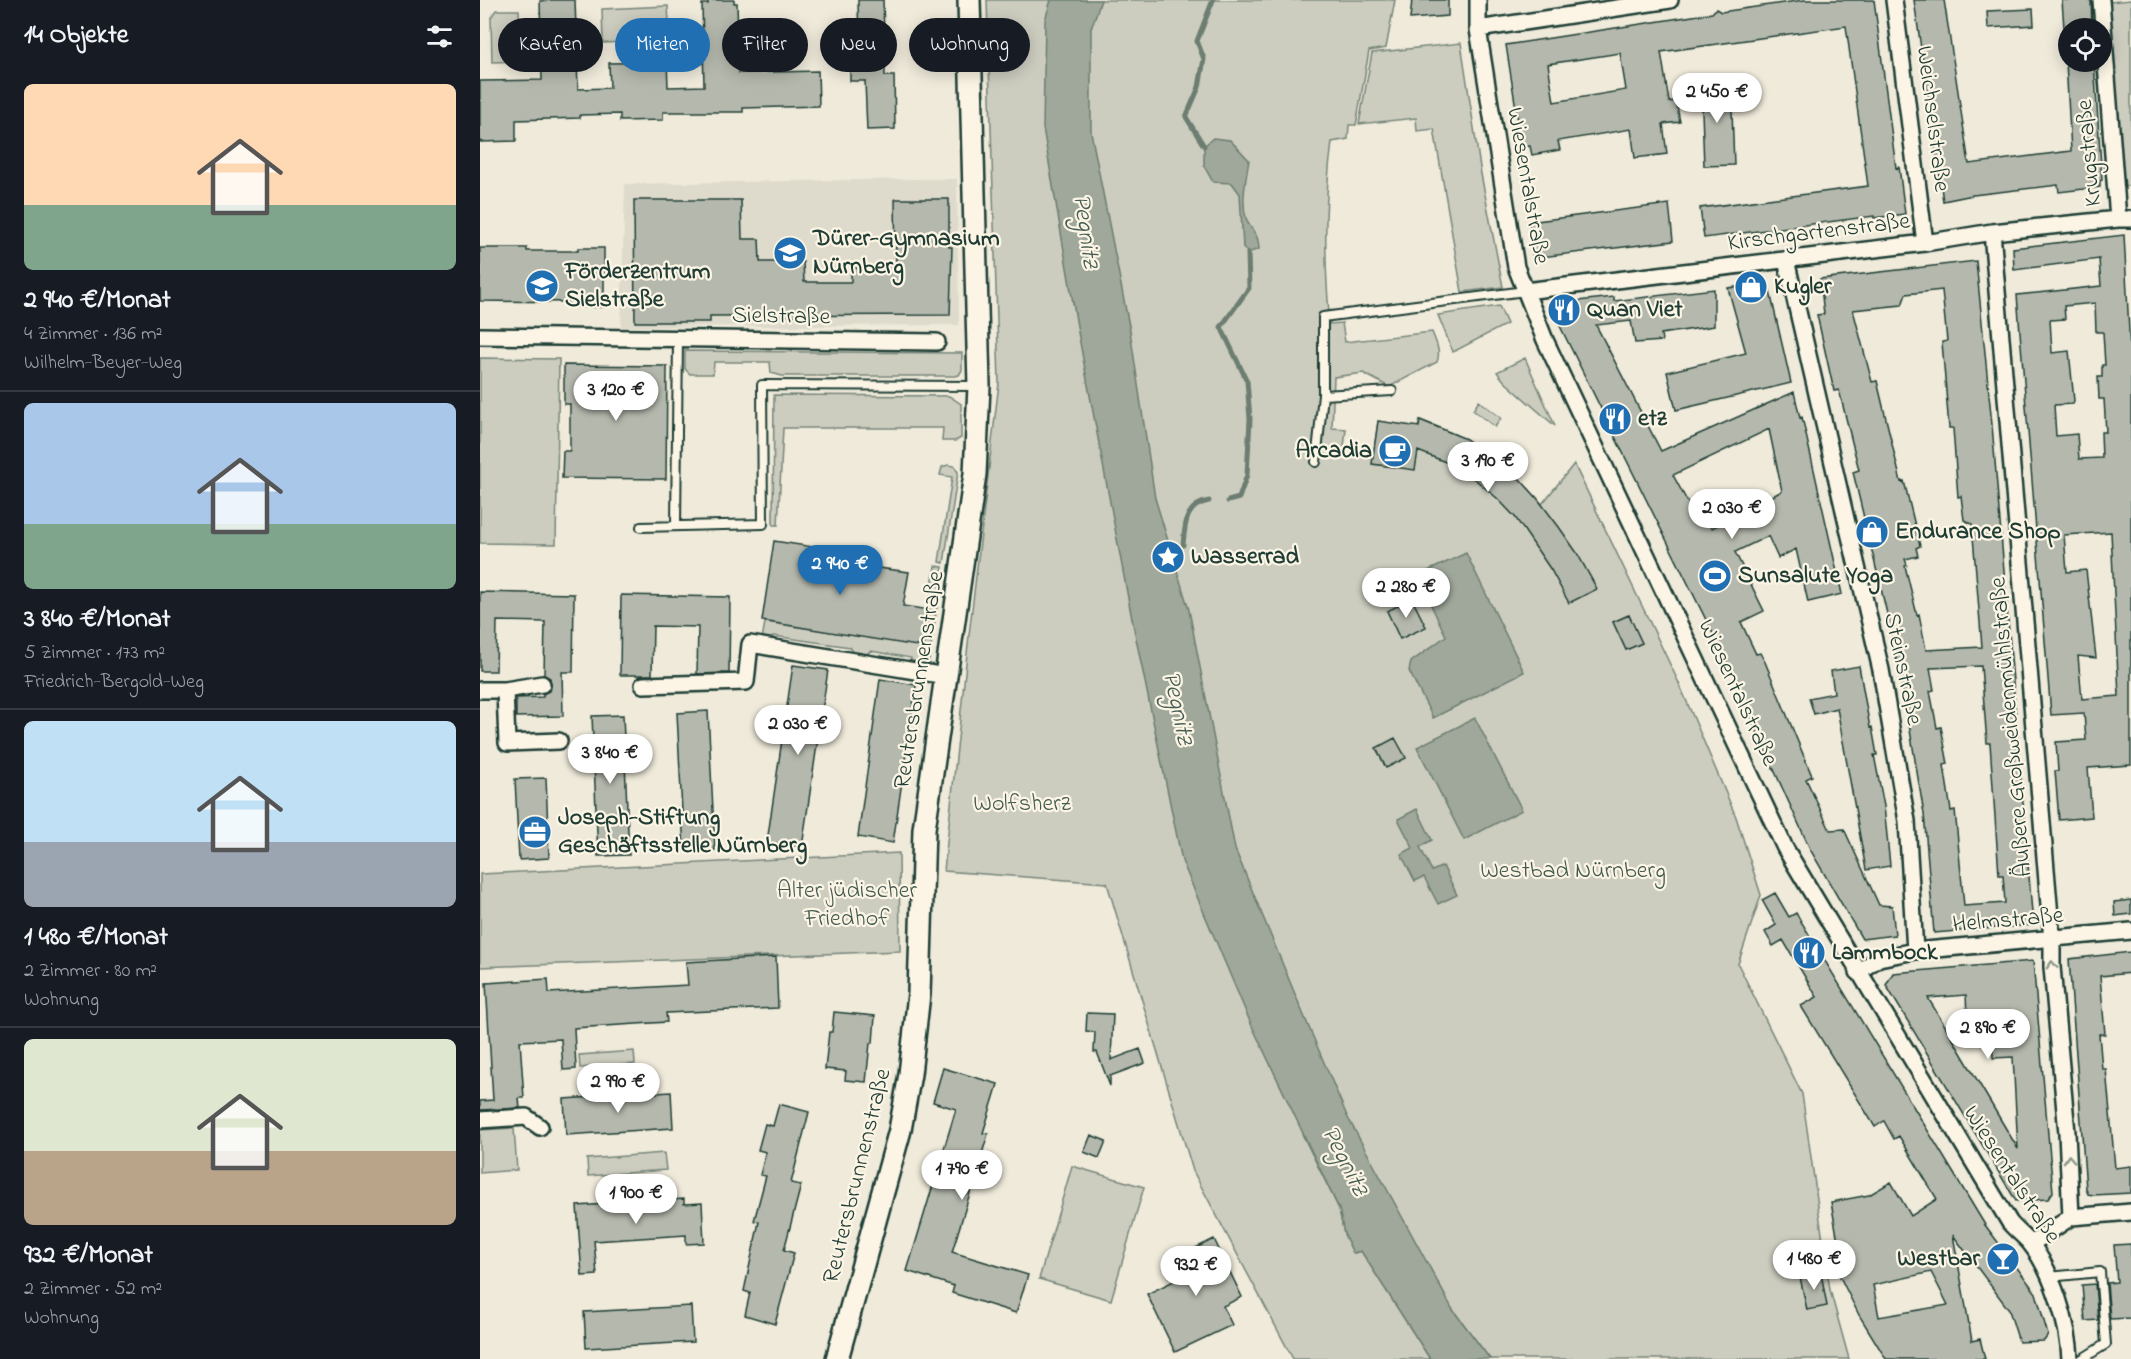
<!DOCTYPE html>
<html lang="de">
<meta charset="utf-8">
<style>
body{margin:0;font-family:"Indie Flower",sans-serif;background:#20242c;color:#f1f3f6;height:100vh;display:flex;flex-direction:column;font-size:22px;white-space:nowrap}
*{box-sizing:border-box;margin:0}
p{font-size:20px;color:#9ea1a6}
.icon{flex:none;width:33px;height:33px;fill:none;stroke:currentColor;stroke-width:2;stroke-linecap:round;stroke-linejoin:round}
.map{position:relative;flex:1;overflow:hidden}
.drawer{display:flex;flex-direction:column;background:#171b24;width:480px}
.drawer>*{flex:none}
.guide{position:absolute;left:18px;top:18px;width:570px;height:54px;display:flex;gap:12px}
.buttons{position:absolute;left:1578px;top:18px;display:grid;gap:12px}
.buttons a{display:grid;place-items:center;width:54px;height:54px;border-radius:50%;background:#171b24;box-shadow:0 3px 15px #0003;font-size:30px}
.price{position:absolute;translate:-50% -51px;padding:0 14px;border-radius:21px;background:#fff;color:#222;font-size:20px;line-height:39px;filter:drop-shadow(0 2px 3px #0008)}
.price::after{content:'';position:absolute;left:50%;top:36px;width:18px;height:14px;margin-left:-9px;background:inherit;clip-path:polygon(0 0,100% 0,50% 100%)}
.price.current{background:#1f6fb2;color:#fff}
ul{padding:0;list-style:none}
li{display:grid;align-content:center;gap:12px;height:318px;padding:0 24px}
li+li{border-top:2px solid #363941}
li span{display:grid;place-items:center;height:186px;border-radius:9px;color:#555}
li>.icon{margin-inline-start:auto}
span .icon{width:108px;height:108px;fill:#fffc;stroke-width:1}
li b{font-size:26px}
h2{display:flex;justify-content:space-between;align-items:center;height:72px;padding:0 24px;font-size:26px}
.chip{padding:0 21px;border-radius:27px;background:#171b24;box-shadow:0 3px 15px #0003;font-size:21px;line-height:54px}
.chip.current{background:#1f6fb2;color:#fff}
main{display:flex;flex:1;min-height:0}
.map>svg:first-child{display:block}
.built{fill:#dedbcc}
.green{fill:#cccdbf;stroke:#76857a;stroke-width:1.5;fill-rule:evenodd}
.water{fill:#9fa89a;stroke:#6c7d71;stroke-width:1.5}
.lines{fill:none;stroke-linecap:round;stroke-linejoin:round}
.stream{stroke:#6c7d71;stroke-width:5}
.building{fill:#b5b9ad;stroke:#1f3d34;stroke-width:1.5;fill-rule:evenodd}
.lane-casing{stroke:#1f3d34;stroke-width:12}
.street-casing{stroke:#1f3d34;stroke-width:20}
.secondary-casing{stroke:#1f3d34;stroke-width:26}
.lane{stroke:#fcf5e5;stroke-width:8}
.street{stroke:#fcf5e5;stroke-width:15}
.secondary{stroke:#fcf5e5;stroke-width:21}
.oneway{stroke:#8e998c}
.labels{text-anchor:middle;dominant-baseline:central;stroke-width:4.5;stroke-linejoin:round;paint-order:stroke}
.street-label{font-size:24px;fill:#1f3d34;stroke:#fcf5e5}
.poi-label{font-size:24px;font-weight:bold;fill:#1f3d34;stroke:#fcf5e5;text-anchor:start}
.park-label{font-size:24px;fill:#425a50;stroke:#fcf5e5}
.water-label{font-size:26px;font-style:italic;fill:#455d53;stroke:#fcf5e5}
</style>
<main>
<section class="drawer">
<h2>14 Objekte<svg class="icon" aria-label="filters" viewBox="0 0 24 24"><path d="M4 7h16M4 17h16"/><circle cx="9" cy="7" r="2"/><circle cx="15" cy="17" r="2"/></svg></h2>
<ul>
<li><span style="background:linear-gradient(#ffd9b3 65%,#7fa58c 0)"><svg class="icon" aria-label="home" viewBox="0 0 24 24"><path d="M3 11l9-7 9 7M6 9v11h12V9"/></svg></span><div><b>2 940 €/Monat</b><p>4 Zimmer · 136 m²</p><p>Wilhelm-Beyer-Weg</p></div></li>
<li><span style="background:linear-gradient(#a9c7e8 65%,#7fa58c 0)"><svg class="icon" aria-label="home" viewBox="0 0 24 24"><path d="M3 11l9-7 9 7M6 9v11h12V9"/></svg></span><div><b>3 840 €/Monat</b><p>5 Zimmer · 173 m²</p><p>Friedrich-Bergold-Weg</p></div></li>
<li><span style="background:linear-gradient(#bfe0f5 65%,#9aa5b1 0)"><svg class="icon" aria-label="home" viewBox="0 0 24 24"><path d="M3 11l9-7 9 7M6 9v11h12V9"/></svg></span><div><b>1 480 €/Monat</b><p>2 Zimmer · 80 m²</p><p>Wohnung</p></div></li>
<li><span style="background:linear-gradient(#dfe7d0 60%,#b9a48a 0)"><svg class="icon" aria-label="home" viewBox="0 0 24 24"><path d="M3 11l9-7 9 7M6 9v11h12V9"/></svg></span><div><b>932 €/Monat</b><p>2 Zimmer · 52 m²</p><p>Wohnung</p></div></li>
</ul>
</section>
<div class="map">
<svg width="1651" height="1359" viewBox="0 0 1651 1359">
<rect width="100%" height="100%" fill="#efeada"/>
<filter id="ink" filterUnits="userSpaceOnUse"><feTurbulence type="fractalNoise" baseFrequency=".0167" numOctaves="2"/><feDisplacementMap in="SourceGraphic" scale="12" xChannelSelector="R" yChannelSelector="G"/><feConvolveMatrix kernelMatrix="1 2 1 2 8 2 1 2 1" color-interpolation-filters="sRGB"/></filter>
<g filter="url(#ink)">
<!-- built -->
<path class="built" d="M432,179H477L479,325L141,327L145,184Z"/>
<!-- green -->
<path class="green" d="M507,0H915L906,48L889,51L876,125H869L868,139L852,142C844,202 844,263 850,324L862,323L865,342L952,332C956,342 961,352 957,362L909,387L883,373L854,377L852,428L866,429L863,456L893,458L898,421L938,427L940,420C988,437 1030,464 1062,504L1094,464L1198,681L1256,817L1281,895L1258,964L1322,1094L1350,1290L1369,1359H1010L973,1310L822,1134L859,1209L864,1234L874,1253L881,1251L950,1359H813L713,1171L627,883L464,871L489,635L519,383ZM1148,615L1162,643L1146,650L1133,622Z
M1651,0V186H1644L1629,2Z
M188,6L190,40L123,43L122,9Z
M16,10H39L41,61L12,62L11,17Z
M981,43L1001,174L1023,287L982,292L954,129L937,131L936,118L879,124L892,53Z
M1019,306L1027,324L973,352L958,315Z
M205,351L482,353V370L479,375L475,376H302L291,373L290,362H234L233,374H210L205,369Z
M0,358L79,359L76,544L0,543Z
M1045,358L1075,426L1025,382L1017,372Z
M294,395L469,396L481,404V438L475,441H462L463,428H303L298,525H293Z
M999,401L1021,418L1015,427L993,410Z
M468,465L474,466L478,472L464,563L459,562L472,477L460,475L462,467Z
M455,566L463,567L448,666L430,664L431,658L391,651L383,656L375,655L370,647L294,636L288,641L282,640L285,622L443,646Z
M419,853L420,951L0,967V874Z
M154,1051L155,1064L100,1068L99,1055Z
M34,1128L37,1170L0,1173V1130Z
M184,1153L186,1170L108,1176L107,1159Z
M592,1166L664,1187L631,1300L559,1279Z"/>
<!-- water -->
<path class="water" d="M571,0H621L611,29V132L650,331L675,498L709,610L755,849L822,1011L867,1116L973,1310L1010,1359H950L881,1251L873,1253L864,1234L859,1209L771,1024L702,861L652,619L598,332L563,128L565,20Z
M733,138L750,140L769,160C766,179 761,200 766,218C770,232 778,229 779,249L768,253L763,248L760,194L752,183L733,182L724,166V146Z
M986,553L1044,672L953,718L929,671L931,662L966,636L937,576Z
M995,718L1042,810L984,840L937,747Z
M937,809L952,840L940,847L952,871L963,866L977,895L958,904L944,877L935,881L921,854L933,848L918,819Z"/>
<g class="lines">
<!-- stream -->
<path class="stream" d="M724,146L706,117L719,87L724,59L717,41L733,0
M748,501L759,498L767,475L770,419L767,381L741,327L769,288L768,253
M703,545C705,524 705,505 729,501"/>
</g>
<!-- building -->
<path class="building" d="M71,0H95L98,89L130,88L129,63L187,62L188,87L224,86L222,4H228V0H254V3H257L259,73L338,71L339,106L263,108V112H183V120L140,121V114L100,115V118L36,120V141L0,142V81L62,80L60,1Z
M378,0H403L405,76H414L415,129L387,130L385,81H370V51L379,50Z
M932,0H968V16L930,19Z
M1324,0H1394L1416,168L1419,167L1425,214L1394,218V216L1224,238L1220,208L1388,186L1366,26L1181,52L1189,102L1196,101L1200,122L1183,124L1187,154L1155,158L1151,129L1078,141L1080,150L1052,155L1050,146L1042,147L1026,45L1232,13L1236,9L1241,12ZM1140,53L1146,90L1074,102L1068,64Z
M1434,0H1464L1489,164L1591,151L1586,62H1614L1622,180L1620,181V187L1579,192L1578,185L1493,195L1463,201Z
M1582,0H1611L1612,28H1584Z
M1553,9L1554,25L1508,28L1507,11Z
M1251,83L1254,165L1224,166L1221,84Z
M415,199H469V247H472L470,315L230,316V322H155L154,200H261L262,239H279L280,262H323L324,282H371V268H399V263H416Z
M1189,204L1193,241L1053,258L1049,222Z
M1644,235L1651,370V765L1608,768L1612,817L1579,820L1575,771H1578L1576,742L1606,740L1604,713L1571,715L1537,295L1621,286L1619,259L1534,270L1533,248ZM1615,303L1616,332H1623L1625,365H1622V377H1618L1619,399H1624L1626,432H1621L1622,458L1599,459L1597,434L1576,436L1574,405L1593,404L1594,401L1589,351L1572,353L1570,320L1585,319L1584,306ZM1631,532L1639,696L1602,699L1598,656L1616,658L1606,570L1587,572L1584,535Z
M0,248H47V251H98V248H124V307H97V302L0,301Z
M1496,261L1512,425L1553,925L1454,933L1444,814L1427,712L1409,622L1373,472L1379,470L1359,390L1354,391L1337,315L1344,314L1340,279ZM1462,290L1467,341L1462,342L1469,428H1473L1478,497L1481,496L1484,520L1492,524L1502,647L1446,650L1439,614L1437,615L1425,566L1427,565L1425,559L1438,556L1436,548L1440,546L1424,481L1421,482L1397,381L1392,382L1373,310L1422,305L1426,294ZM1501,666L1507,743H1510L1519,875H1523L1525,903L1484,906L1475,810L1471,811L1464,765L1468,764L1461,727L1457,728L1450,691L1454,690L1450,668Z
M1288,283L1311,383L1196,410L1187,372L1266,353L1248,288Z
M1234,289V326L1181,334L1182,341L1155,343L1151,321L1116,325L1181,451L1314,392L1320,418L1322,417L1362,594L1328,602L1316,549L1298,558L1288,536L1255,552L1284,611L1261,622L1276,654L1280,653L1285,662L1332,776L1326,779L1350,830L1364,829L1399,905L1412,906L1415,935L1382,939L1331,851L1275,728L1262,697L1264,696L1251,665L1249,666L1074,314L1079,303L1134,297V301ZM1289,429L1302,491L1232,528L1222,508L1213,512L1193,475Z
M84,365L187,366L186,479L82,478L83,451H90V404H84Z
M940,420L986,439L1038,477L1057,498L1079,527L1097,553L1117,589L1089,603L1071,570L1035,517L1018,499L997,481L973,465L938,451L935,470L892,464L898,421L939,427Z
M294,541L385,555L383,566L429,572L423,606L449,610L443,647L282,621Z
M0,592L94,594L93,672H82L83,716L36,717V698L63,697V694L69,691L71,687L70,678L64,675L65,622L17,621L16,671H0Z
M141,595L250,597L249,673L217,674L218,627L173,626L172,675H140Z
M932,599L946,627L920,639L907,611Z
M1149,615L1162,643L1146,650L1133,622Z
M313,665L348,670L322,847L287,842Z
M1379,666L1390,728L1392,727L1397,755H1394L1404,806L1410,866L1386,870L1357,708L1334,714L1329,698L1354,693L1351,671Z
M400,679L436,685L413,843L378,837Z
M228,711L235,850L204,851L197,713Z
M143,715L149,855L118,856L112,716Z
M915,738L926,758L906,768L896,748Z
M66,778L69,858L39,860L35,779Z
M1295,893L1309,917L1316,913L1505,1225L1556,1293L1568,1335L1564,1341L1539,1342L1529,1310L1473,1235L1492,1341L1500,1339L1505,1359H1406L1379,1315L1357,1271L1363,1269L1351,1202L1389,1195L1411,1182L1431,1216L1457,1199L1419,1136L1414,1139L1404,1121L1395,1127L1321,1006L1337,997L1303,940L1293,946L1285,932L1296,925L1282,900ZM1451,1272L1468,1305L1399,1317L1393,1285Z
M1651,900V914L1635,916L1634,902Z
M1651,952V973L1620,976L1625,1034H1619L1622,1069H1626L1635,1168L1651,1166V1193L1613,1195L1608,1194L1606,1189L1589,959Z
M296,957L298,1008L186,1013L187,1022L94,1028L96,1069L83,1070L81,1039L40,1041L44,1098H39L40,1108L0,1110V1101L13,1100L6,983L68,979L69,993L208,985L206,962Z
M1553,961L1573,1192L1568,1199L1536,1201L1406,985L1413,973ZM1486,995L1487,1015L1470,1034L1448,998ZM1512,1028L1513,1058L1533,1057L1538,1149L1471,1036Z
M354,1012L395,1016L393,1043H390L386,1082L365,1080L366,1071L345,1069L349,1032H352Z
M607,1013L633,1014L631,1060L660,1049L665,1063L630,1076V1086L617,1052H614L615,1032L606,1031Z
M463,1068L518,1084L503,1133L508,1134L472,1252L548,1275L536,1313L472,1293L474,1286L427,1271L476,1109L453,1102Z
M191,1092L193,1128L86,1135L84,1099Z
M299,1104L329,1112L311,1183L321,1185L304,1250L314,1253L295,1324L265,1315L270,1293L264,1291L279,1222L274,1221L286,1176L280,1175L286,1152L278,1150L285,1124L293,1126Z
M611,1135L626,1141L619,1158L604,1152Z
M204,1199V1204L222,1203L224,1243L206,1244V1235L114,1241L117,1275L102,1276L97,1206Z
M734,1239L762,1297L743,1306L752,1325L695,1352L667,1294L702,1277L693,1259Z
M1651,1244V1318L1630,1319L1627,1283L1637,1282L1634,1245Z
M1341,1273L1347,1306L1327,1310L1320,1277Z
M1615,1284L1618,1320L1605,1321L1602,1285Z
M211,1306L213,1342L106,1348L104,1312Z"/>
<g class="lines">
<defs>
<path id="lane" d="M843,395L912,391
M836,462L843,395V317L1045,291
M196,525L198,339
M161,527L283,524L282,385L497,386
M1569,1277L1620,1272L1626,1344L1602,1359"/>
<path id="street" d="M998,0V29L1036,267L1065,340L1305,848L1530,1223C1536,1230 1544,1236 1550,1243C1572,1270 1589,1325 1590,1359
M1414,0L1445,243
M1621,0L1638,219H1651
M998,29L1190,0
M1512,232L1572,940V967L1587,1133L1591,1217
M1306,260L1401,670L1427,821L1435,951
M1045,291L1445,243L1512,232L1638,219
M0,336L457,342
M163,685L266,682L270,644L466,676
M0,690H25L27,743L79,741
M25,690L62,684
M1378,972L1399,958L1435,951L1651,931
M0,1120L46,1117L60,1127
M1551,1244L1591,1217L1651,1212"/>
<path id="secondary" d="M357,1359L420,1130L430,1074L439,994L444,829L495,474L499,386L489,0"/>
</defs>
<!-- lane casing -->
<use href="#lane" class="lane-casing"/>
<!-- street casing -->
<use href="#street" class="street-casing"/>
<!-- secondary casing -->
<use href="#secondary" class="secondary-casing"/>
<!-- lane -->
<use href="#lane" class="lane"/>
<!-- street -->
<use href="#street" class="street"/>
<!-- secondary -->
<use href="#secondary" class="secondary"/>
</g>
<!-- one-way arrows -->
<defs><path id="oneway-chevron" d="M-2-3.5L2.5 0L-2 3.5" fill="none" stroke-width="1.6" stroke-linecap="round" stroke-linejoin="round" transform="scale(1.5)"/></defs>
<g class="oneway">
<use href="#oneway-chevron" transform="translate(1572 965) rotate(-92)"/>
<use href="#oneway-chevron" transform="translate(1589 1159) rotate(-93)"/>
</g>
</g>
<!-- icons -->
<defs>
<symbol id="school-disc" viewBox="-11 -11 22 22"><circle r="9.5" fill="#1f6fb2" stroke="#fcf5e5"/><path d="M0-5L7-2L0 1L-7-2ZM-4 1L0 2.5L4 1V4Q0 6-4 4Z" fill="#fff"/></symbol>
<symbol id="shop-disc" viewBox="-11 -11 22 22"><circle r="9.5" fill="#1f6fb2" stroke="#fcf5e5"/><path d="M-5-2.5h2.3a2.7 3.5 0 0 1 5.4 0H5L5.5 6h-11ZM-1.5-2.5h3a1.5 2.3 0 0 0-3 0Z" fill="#fff"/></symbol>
<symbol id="restaurant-disc" viewBox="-11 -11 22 22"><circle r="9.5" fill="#1f6fb2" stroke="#fcf5e5"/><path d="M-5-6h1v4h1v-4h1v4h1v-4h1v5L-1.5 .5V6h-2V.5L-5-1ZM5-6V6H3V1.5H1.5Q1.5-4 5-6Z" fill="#fff"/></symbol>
<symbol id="cafe-disc" viewBox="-11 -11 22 22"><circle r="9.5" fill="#1f6fb2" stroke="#fcf5e5"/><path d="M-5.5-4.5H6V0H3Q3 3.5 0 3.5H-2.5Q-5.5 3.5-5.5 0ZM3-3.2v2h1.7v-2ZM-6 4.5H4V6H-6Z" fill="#fff"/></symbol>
<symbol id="sight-disc" viewBox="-11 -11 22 22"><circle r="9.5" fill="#1f6fb2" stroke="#fcf5e5"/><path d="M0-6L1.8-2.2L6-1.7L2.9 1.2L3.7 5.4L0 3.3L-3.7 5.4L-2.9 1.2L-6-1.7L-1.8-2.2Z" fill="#fff"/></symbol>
<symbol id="stadium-disc" viewBox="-11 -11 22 22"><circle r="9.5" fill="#1f6fb2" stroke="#fcf5e5"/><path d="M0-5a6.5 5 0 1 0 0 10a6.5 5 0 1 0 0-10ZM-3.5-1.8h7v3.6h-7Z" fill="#fff"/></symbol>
<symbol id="office-disc" viewBox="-11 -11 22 22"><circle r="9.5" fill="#1f6fb2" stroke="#fcf5e5"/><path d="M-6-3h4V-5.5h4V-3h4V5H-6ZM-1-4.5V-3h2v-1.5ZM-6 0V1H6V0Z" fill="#fff"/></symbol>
<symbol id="bar-disc" viewBox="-11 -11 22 22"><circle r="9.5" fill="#1f6fb2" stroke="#fcf5e5"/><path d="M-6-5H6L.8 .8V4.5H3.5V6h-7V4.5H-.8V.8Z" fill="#fff"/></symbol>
</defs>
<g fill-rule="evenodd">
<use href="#school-disc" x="291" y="234" width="38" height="38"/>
<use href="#school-disc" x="43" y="267" width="38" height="38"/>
<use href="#shop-disc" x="1252" y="268" width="38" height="38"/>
<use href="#restaurant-disc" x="1065" y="291" width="38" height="38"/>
<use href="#restaurant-disc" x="1116" y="400" width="38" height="38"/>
<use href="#cafe-disc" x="896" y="432" width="38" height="38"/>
<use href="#shop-disc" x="1373" y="513" width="38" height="38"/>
<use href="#sight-disc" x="669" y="538" width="38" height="38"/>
<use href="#stadium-disc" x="1216" y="557" width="38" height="38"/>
<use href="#office-disc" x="36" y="813" width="38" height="38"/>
<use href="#restaurant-disc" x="1310" y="934" width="38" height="38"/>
<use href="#bar-disc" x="1504" y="1240" width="38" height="38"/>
</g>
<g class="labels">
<!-- street labels -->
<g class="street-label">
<text transform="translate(1452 119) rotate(83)">Weichselstraße</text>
<text transform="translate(1610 153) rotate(-95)">Krugstraße</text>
<text transform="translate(1047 186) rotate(80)">Wiesentalstraße</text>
<text transform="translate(1339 233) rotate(-7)">Kirschgartenstraße</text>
<text transform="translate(301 317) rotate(1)">Sielstraße</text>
<text transform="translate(1422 669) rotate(78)">Steinstraße</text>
<text transform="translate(440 680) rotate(-81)">Reutersbrunnenstraße</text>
<text transform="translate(1257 693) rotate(65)">Wiesentalstraße</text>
<text transform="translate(1532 727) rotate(-95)">Äußere Großweidenmühlstraße</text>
<text transform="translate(1528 921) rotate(-5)">Helmstraße</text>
<text transform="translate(1531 1175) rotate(57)">Wiesentalstraße</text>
<text transform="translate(378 1176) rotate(-76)">Reutersbrunnenstraße</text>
</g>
<!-- poi labels -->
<g class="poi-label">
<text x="333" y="239">Dürer-Gymnasium<tspan x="333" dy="28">Nürnberg</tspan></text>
<text x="85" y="272">Förderzentrum<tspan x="85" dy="28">Sielstraße</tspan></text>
<text x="1294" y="287">Kugler</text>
<text x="1107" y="310">Quan Viet</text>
<text x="1158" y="419">etz</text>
<text x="892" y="451" text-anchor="end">Arcadia</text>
<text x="1415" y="532">Endurance Shop</text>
<text x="711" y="557">Wasserrad</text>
<text x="1258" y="576">Sunsalute Yoga</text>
<text x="78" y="818">Joseph-Stiftung<tspan x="78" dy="28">Geschäftsstelle Nürnberg</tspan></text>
<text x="1352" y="953">Lammbock</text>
<text x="1500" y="1259" text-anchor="end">Westbar</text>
</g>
<!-- park labels -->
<g class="park-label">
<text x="542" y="804">Wolfsherz</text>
<text x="1093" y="871">Westbad Nürnberg</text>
<text x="367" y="891">Alter jüdischer<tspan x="367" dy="28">Friedhof</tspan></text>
</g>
<!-- water labels -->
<g class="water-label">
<text transform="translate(605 231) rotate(82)">Pegnitz</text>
<text transform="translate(697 708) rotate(78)">Pegnitz</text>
<text transform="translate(864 1161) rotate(63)">Pegnitz</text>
</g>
</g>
</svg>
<div class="buttons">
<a><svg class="icon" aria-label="locate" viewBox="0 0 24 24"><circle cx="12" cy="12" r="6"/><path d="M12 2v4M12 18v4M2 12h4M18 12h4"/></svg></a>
</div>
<b class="price" style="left:1237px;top:124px">2 450 €</b>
<b class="price" style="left:136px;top:422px">3 120 €</b>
<b class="price" style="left:1008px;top:493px">3 190 €</b>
<b class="price" style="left:1252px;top:540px">2 030 €</b>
<b class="price current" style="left:360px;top:596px">2 940 €</b>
<b class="price" style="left:926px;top:619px">2 280 €</b>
<b class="price" style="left:318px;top:756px">2 030 €</b>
<b class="price" style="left:130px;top:785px">3 840 €</b>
<b class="price" style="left:1508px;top:1060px">2 890 €</b>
<b class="price" style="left:138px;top:1114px">2 990 €</b>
<b class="price" style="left:482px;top:1201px">1 790 €</b>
<b class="price" style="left:156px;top:1225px">1 900 €</b>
<b class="price" style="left:1334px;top:1291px">1 480 €</b>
<b class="price" style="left:716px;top:1297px">932 €</b>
<div class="guide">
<a class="chip">Kaufen</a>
<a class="chip current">Mieten</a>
<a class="chip">Filter</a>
<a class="chip">Neu</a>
<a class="chip">Wohnung</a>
</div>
</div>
</main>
